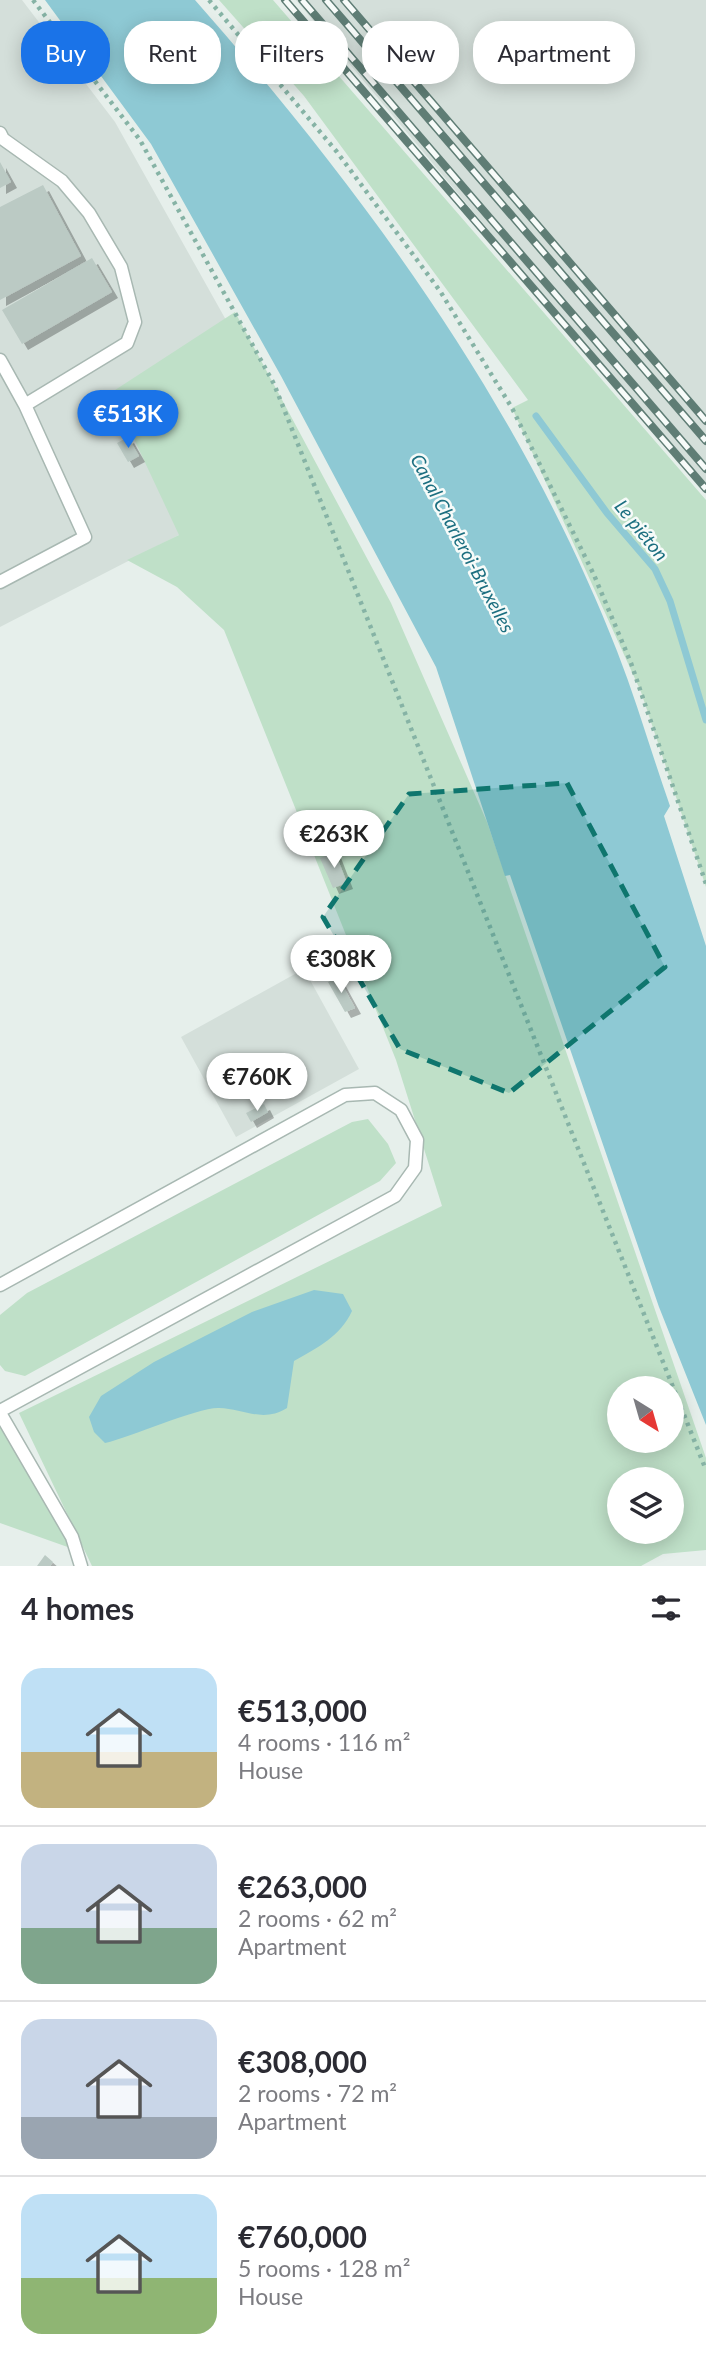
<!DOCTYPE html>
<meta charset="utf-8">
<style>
body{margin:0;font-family:Lato,sans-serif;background:#f7f7f7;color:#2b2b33;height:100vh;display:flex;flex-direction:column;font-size:26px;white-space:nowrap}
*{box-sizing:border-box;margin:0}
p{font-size:23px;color:#7c7c81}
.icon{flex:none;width:38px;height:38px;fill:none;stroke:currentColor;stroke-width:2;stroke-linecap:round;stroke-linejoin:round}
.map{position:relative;height:1566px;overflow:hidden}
.drawer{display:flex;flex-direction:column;background:#fff;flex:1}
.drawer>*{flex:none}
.hud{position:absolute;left:21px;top:21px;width:665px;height:63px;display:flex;gap:14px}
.needle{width:46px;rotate:143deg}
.controls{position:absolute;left:607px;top:1376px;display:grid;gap:14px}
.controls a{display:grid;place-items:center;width:77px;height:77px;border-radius:50%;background:#fff;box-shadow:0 4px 18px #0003;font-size:35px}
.price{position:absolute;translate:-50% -60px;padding:0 16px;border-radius:24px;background:#fff;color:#222;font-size:23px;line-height:46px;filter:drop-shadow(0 2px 4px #0008)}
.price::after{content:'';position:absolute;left:50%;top:42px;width:21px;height:16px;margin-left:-10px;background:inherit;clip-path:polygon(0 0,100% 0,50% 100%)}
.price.on{background:#1a73e8;color:#fff}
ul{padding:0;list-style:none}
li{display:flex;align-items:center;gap:21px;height:175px;padding:0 21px}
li+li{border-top:2px solid #e1e1e2}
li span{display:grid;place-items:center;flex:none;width:196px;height:140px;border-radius:21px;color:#555}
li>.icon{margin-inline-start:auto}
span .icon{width:84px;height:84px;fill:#fffc;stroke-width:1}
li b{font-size:30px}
h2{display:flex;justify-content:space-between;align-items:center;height:84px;padding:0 21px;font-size:30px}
.tag{padding:0 24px;border-radius:28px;background:#fff;box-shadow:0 4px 18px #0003;font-size:24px;line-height:63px}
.tag.on{background:#1a73e8;color:#fff}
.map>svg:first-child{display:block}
.built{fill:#d4dfda}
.green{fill:#bfe0c8;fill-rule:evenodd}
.water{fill:#8ec9d4}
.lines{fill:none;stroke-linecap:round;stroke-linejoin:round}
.stream{stroke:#8ec9d4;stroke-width:7}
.building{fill:#bbcac4;filter:url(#shadow)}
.lane-casing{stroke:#a8b8b2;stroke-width:15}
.path{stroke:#86b3a5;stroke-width:4.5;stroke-dasharray:3.5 5;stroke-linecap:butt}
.lane{stroke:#fff;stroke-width:12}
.rail-casing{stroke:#5f7d75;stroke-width:8}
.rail{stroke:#f7fbf9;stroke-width:5;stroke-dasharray:16;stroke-linecap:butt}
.marked{fill:#0f766e;fill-opacity:0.2;stroke:#0f766e;stroke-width:5;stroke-dasharray:14 9;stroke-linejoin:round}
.labels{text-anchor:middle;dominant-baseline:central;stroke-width:5;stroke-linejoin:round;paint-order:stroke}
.water-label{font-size:19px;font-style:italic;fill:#1c6f80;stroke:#f7fbf9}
</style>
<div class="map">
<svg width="706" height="1566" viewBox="0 0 706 1566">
<defs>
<filter id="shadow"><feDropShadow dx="6" dy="6" stdDeviation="0" flood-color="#0004"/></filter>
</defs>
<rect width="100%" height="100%" fill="#e6efeb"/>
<!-- built -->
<path class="built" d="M0,0H22L115,122L309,468L0,627Z
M296,0H706V490L661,436Z
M304,969L359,1069L236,1137L181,1037Z"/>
<!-- green -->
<path class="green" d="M219,0H273L706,500V887L641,692L512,408L528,400L304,96Z
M235,312L391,603L487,822L706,1458V1550L663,1554L641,1566H92L19,1413L442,1206L396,1060L224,630L177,587L127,560L179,535L112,392ZM620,1388H672V1440H620ZM620,1479H672V1531H620Z
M368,1119L388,1144L396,1163L380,1181L25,1376L5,1371L0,1365V1315L27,1293L352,1122Z
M0,1412L76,1550L0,1523Z"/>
<!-- water -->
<path class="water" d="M45,0H195C366,194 522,408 617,651C637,702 652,755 670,806L664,816L706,946V1425L659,1307L510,875L505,876L436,667L281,376L151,144Z
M314,1290L343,1294L352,1311C340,1337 318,1347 294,1361L287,1408C263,1423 244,1409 219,1408C198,1407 132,1437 105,1443L94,1432L89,1417L101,1396L154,1362L252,1312Z"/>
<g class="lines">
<!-- stream -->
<path class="stream" d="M536,416L607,513L655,569L670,601L706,720"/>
</g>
<!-- building -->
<path class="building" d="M0,162L11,182L0,188Z
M43,185L81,256L0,300V207Z
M92,258L112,292L22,344L2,310Z
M128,437L139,456L128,462L117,443Z
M335,852L347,883L333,888L320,858Z
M338,977L355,1008L345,1012L328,982Z
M264,1104L268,1112L251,1122L246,1113Z
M45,1555L53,1562L50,1566H37Z"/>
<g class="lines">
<defs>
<path id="lane" d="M0,133L3,139L62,181L89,213L121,267L135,322L127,343L25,405
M0,360L25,405L85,537L0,582
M0,1285L345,1095L375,1093L401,1110L417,1140L415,1168L395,1196L0,1411
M0,1413L72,1537L81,1566"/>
</defs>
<!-- lane casing -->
<use href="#lane" class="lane-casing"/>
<!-- path -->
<path class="path" d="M33,0L140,140L274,384L706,1470
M209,0L337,152L440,291L512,408L594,575L631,663L706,884"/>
<!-- lane -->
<use href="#lane" class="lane"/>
<defs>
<path id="rail" d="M285,0L706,489
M302,0L706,469
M326,0L706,441
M344,0L706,421"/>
</defs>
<!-- rail casing -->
<use href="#rail" class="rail-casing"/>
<!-- rail -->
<use href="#rail" class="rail"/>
</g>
<!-- marked area -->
<path class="marked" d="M567,783L665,967L509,1093L400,1049L323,917L409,794Z"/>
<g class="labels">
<!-- water labels -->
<g class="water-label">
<text transform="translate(642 530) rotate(51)">Le piéton</text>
<text transform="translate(463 543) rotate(62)">Canal Charleroi-Bruxelles</text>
</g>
</g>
</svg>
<div class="controls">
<a><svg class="needle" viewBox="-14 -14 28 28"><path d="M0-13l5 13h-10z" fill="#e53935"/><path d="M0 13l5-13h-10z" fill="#7c7c81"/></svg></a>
<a><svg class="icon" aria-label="layers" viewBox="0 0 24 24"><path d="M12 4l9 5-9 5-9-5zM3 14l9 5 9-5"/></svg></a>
</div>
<b class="price on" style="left:128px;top:450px">€513K</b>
<b class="price" style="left:334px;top:870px">€263K</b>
<b class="price" style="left:341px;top:995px">€308K</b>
<b class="price" style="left:257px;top:1113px">€760K</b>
<div class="hud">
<a class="tag on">Buy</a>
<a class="tag">Rent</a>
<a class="tag">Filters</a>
<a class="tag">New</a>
<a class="tag">Apartment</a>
</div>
</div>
<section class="drawer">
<h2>4 homes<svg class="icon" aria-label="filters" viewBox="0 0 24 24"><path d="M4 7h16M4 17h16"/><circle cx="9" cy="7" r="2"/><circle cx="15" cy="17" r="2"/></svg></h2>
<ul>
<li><span style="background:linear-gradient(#bfe0f5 60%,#c2b280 0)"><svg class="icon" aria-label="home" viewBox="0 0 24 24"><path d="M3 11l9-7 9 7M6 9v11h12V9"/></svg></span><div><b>€513,000</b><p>4 rooms · 116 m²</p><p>House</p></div></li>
<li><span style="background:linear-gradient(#c9d6e8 60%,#7fa58c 0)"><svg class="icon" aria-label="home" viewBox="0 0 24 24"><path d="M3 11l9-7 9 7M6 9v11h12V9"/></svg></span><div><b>€263,000</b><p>2 rooms · 62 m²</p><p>Apartment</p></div></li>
<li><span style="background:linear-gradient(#c9d6e8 70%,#9aa5b1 0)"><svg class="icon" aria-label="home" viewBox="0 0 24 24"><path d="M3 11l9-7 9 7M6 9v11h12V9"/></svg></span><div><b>€308,000</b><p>2 rooms · 72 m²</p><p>Apartment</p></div></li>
<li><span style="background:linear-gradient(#bfe0f5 60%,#8fb573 0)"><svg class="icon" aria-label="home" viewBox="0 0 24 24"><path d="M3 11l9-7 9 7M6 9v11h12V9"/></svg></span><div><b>€760,000</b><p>5 rooms · 128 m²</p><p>House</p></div></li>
</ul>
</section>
